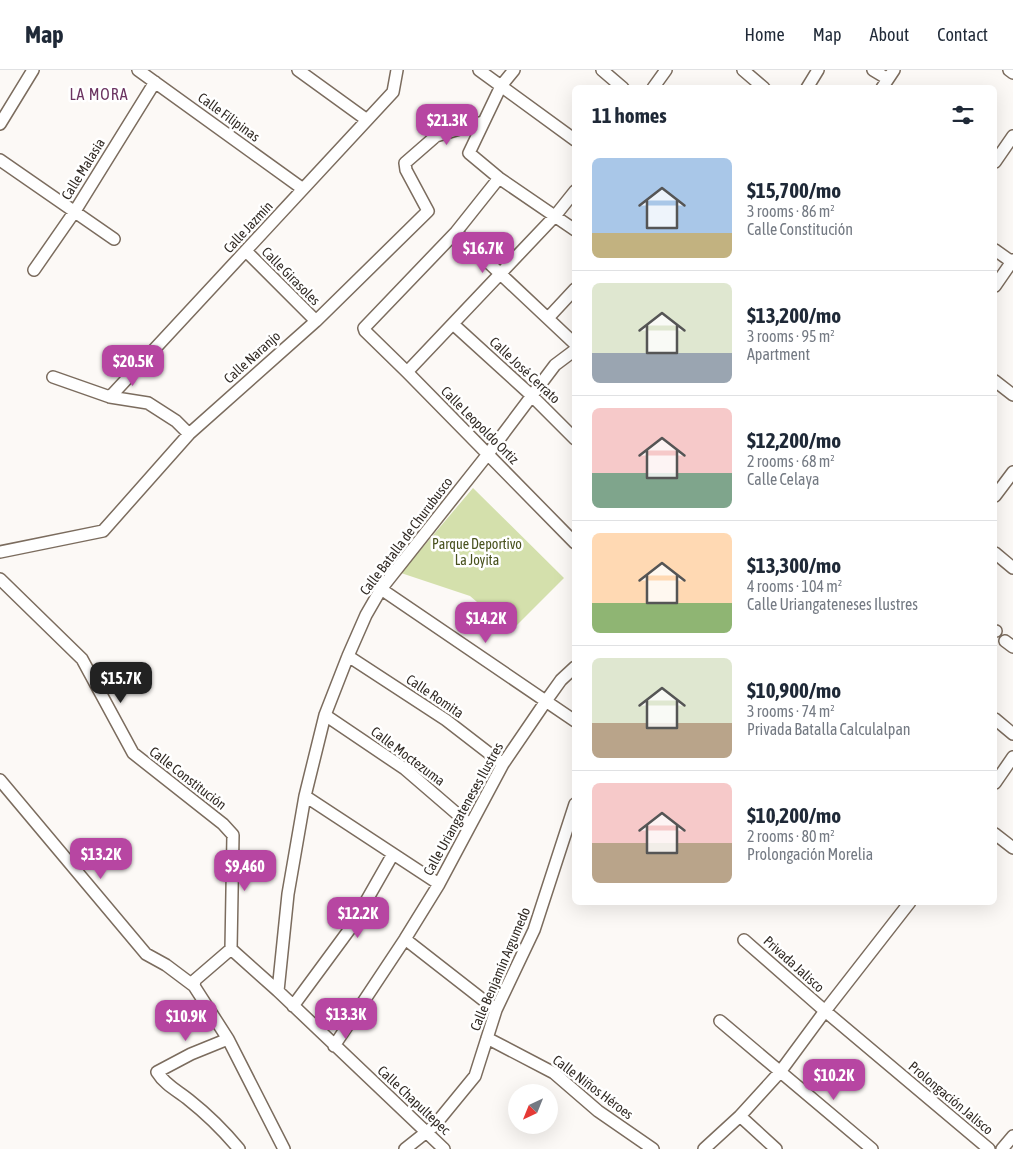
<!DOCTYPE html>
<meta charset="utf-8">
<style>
body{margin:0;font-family:"Asap Condensed",sans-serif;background:#f6f6f7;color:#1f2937;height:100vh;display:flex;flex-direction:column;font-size:19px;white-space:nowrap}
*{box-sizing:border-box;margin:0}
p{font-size:16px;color:#747a83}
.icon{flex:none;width:28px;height:28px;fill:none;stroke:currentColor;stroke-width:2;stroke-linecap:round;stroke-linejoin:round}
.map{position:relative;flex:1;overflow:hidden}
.details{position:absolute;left:572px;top:15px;width:425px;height:820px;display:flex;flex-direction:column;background:#fff;border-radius:8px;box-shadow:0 5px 20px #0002}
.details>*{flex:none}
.needle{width:32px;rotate:223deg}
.tools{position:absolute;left:508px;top:1014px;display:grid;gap:10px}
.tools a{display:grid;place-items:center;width:50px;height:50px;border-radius:50%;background:#fff;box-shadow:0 5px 20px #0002;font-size:25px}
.price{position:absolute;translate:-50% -42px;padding:0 11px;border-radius:10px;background:#b746a2;color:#fff;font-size:16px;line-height:32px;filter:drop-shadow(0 1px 2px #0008)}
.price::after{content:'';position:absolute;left:50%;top:30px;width:15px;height:11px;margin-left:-8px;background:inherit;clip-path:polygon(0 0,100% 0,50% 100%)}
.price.on{background:#222;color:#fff}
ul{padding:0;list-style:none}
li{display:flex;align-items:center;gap:15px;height:125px;padding:0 20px}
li+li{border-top:1px solid #e0e1e3}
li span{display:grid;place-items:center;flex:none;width:140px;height:100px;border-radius:8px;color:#555}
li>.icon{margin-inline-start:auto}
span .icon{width:60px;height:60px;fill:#fffc;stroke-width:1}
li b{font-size:21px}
h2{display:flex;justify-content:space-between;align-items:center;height:60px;padding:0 20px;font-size:21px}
header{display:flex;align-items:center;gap:30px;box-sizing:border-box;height:70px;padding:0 25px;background:#fff;border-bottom:1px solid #e0e1e3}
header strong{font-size:24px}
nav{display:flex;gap:28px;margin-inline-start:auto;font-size:18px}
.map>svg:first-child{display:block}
.green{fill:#d4e0ac}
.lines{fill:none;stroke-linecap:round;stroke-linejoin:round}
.street-casing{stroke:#7b6c5e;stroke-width:14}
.street{stroke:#fff;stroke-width:11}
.labels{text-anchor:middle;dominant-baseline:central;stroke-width:5;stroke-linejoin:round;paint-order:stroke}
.street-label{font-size:14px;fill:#322b25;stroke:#fff}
.park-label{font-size:14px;fill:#48511d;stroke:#fff}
.quarter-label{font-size:16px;letter-spacing:1px;fill:#6c3461;stroke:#fff}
</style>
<header>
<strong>Map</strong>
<nav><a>Home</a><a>Map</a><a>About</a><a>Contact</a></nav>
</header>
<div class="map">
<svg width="1013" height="1079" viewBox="0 0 1013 1079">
<rect width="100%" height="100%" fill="#fcf9f6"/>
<!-- green -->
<path class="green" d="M473,418L564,508L511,561L470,526L401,503Z"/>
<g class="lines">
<defs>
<path id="street" d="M138,0L303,119
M298,0L367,50
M479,0L575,70
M514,0L501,16L469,83L499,108L575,160
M602,0L623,18
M743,0L764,18
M873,0L888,9
M1009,0L1013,3
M653,18L666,0
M807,18L818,0
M882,18L894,0
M0,54L33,0
M0,90L114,169
M995,92L1013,66
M499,108L456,162L364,258L365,261L407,302L575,473
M456,162L575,274
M995,180L1012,192
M246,181L316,251
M34,200L75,141L155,12
M995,216L1013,190
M548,248L575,219
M453,254L531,325L575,369
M407,302L555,146L575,121
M53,307L110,327L148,333L176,351L189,364
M995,311L1013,325
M110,327L393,22L397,0
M995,426L1013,402
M0,482L103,461L189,364L316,251L428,141L406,100L405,93L436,66L483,52
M995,483L1013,498
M0,509L82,589L133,683L223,754L233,765L231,879
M381,519L575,651
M995,561H996
M1005,571L1013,577
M348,586L446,650L503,694
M325,645L405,699L470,755
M995,649L1013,664
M0,710L146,884L166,895L194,916L228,969L284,1079
M995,713L1013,687
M305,726L439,814
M995,764L1013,778
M405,869L496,940
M744,870L825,941L989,1079
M231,879L278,921L444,1079
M194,916L195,910L231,879
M278,921L288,824L305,726L325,645L348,586L366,545L381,519L488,384L555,295L575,280
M293,936L352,856L393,784
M720,951L872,1079
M487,968L554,1003L598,1041L653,1079
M228,969L191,984L157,1002C165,1015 178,1021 189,1030C208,1045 224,1061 239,1079
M334,976L405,869L439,814L503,694L546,631L561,610L575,597
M740,1046L776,1079
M405,1079L434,1056L475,1006L496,940L534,860L575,734
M704,1079L740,1046L780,1002L825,941L910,832
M1002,1079L1013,1066"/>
</defs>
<!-- street casing -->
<use href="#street" class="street-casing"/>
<!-- street -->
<use href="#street" class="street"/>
</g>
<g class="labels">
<!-- street labels -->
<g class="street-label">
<text transform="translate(229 47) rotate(36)">Calle Filipinas</text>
<text transform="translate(83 99) rotate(-58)">Calle Malasia</text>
<text transform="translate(248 157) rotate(-47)">Calle Jazmín</text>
<text transform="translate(291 206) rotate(45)">Calle Girasoles</text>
<text transform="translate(252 287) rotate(-42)">Calle Naranjo</text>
<text transform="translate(525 300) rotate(43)">Calle José Cerrato</text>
<text transform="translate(480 355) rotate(45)">Calle Leopoldo Ortiz</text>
<text transform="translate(406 466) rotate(-53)">Calle Batalla de Churubusco</text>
<text transform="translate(435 626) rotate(34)">Calle Romita</text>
<text transform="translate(408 686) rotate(37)">Calle Moctezuma</text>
<text transform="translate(188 708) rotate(38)">Calle Constitución</text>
<text transform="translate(463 739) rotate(-61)">Calle Uriangateneses Ilustres</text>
<text transform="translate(794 894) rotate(42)">Privada Jalisco</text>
<text transform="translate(500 899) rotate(-67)">Calle Benjamín Argumedo</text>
<text transform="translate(593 1017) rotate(37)">Calle Niños Héroes</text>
<text transform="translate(951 1028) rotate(40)">Prolongación Jalisco</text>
<text transform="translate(414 1030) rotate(43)">Calle Chapultepec</text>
</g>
<!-- park labels -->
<g class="park-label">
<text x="477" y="474">Parque Deportivo<tspan x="477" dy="16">La Joyita</tspan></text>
</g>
<!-- quarter labels -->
<g class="quarter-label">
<text x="99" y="24">LA MORA</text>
</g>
</g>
</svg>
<div class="tools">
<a><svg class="needle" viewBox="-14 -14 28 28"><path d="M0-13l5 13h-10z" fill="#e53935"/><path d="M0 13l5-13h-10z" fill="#747a83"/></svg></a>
</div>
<b class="price" style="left:447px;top:76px">$21.3K</b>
<b class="price" style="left:483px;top:204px">$16.7K</b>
<b class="price" style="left:133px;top:317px">$20.5K</b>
<b class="price" style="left:486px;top:574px">$14.2K</b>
<b class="price on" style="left:121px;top:634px">$15.7K</b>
<b class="price" style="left:101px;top:810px">$13.2K</b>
<b class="price" style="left:245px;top:822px">$9,460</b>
<b class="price" style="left:358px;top:869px">$12.2K</b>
<b class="price" style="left:346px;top:970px">$13.3K</b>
<b class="price" style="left:186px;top:972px">$10.9K</b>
<b class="price" style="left:834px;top:1031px">$10.2K</b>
<section class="details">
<h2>11 homes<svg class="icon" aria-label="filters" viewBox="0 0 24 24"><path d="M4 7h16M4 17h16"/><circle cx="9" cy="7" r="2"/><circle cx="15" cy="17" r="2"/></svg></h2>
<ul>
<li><span style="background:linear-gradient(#a9c7e8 75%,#c2b280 0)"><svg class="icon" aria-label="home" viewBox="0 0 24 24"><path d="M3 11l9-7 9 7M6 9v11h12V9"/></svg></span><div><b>$15,700/mo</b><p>3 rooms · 86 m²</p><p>Calle Constitución</p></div></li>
<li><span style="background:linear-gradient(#dfe7d0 70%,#9aa5b1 0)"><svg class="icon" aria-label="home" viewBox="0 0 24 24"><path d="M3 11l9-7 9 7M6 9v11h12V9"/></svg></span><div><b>$13,200/mo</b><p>3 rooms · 95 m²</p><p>Apartment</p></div></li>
<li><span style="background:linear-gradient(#f6c9c9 65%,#7fa58c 0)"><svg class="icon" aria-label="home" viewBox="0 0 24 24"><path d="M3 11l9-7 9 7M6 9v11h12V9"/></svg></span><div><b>$12,200/mo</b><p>2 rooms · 68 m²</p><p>Calle Celaya</p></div></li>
<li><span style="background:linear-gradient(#ffd9b3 70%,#8fb573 0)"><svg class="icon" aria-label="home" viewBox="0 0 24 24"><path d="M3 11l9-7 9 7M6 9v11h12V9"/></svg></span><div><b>$13,300/mo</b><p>4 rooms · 104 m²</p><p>Calle Uriangateneses Ilustres</p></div></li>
<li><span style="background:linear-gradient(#dfe7d0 65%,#b9a48a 0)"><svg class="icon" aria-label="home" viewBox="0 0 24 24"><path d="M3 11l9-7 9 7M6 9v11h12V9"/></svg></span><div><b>$10,900/mo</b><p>3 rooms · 74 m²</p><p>Privada Batalla Calculalpan</p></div></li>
<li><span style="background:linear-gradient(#f6c9c9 60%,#b9a48a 0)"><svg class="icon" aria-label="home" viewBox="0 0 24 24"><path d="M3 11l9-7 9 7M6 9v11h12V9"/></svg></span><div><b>$10,200/mo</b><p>2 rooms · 80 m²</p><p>Prolongación Morelia</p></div></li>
</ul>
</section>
</div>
